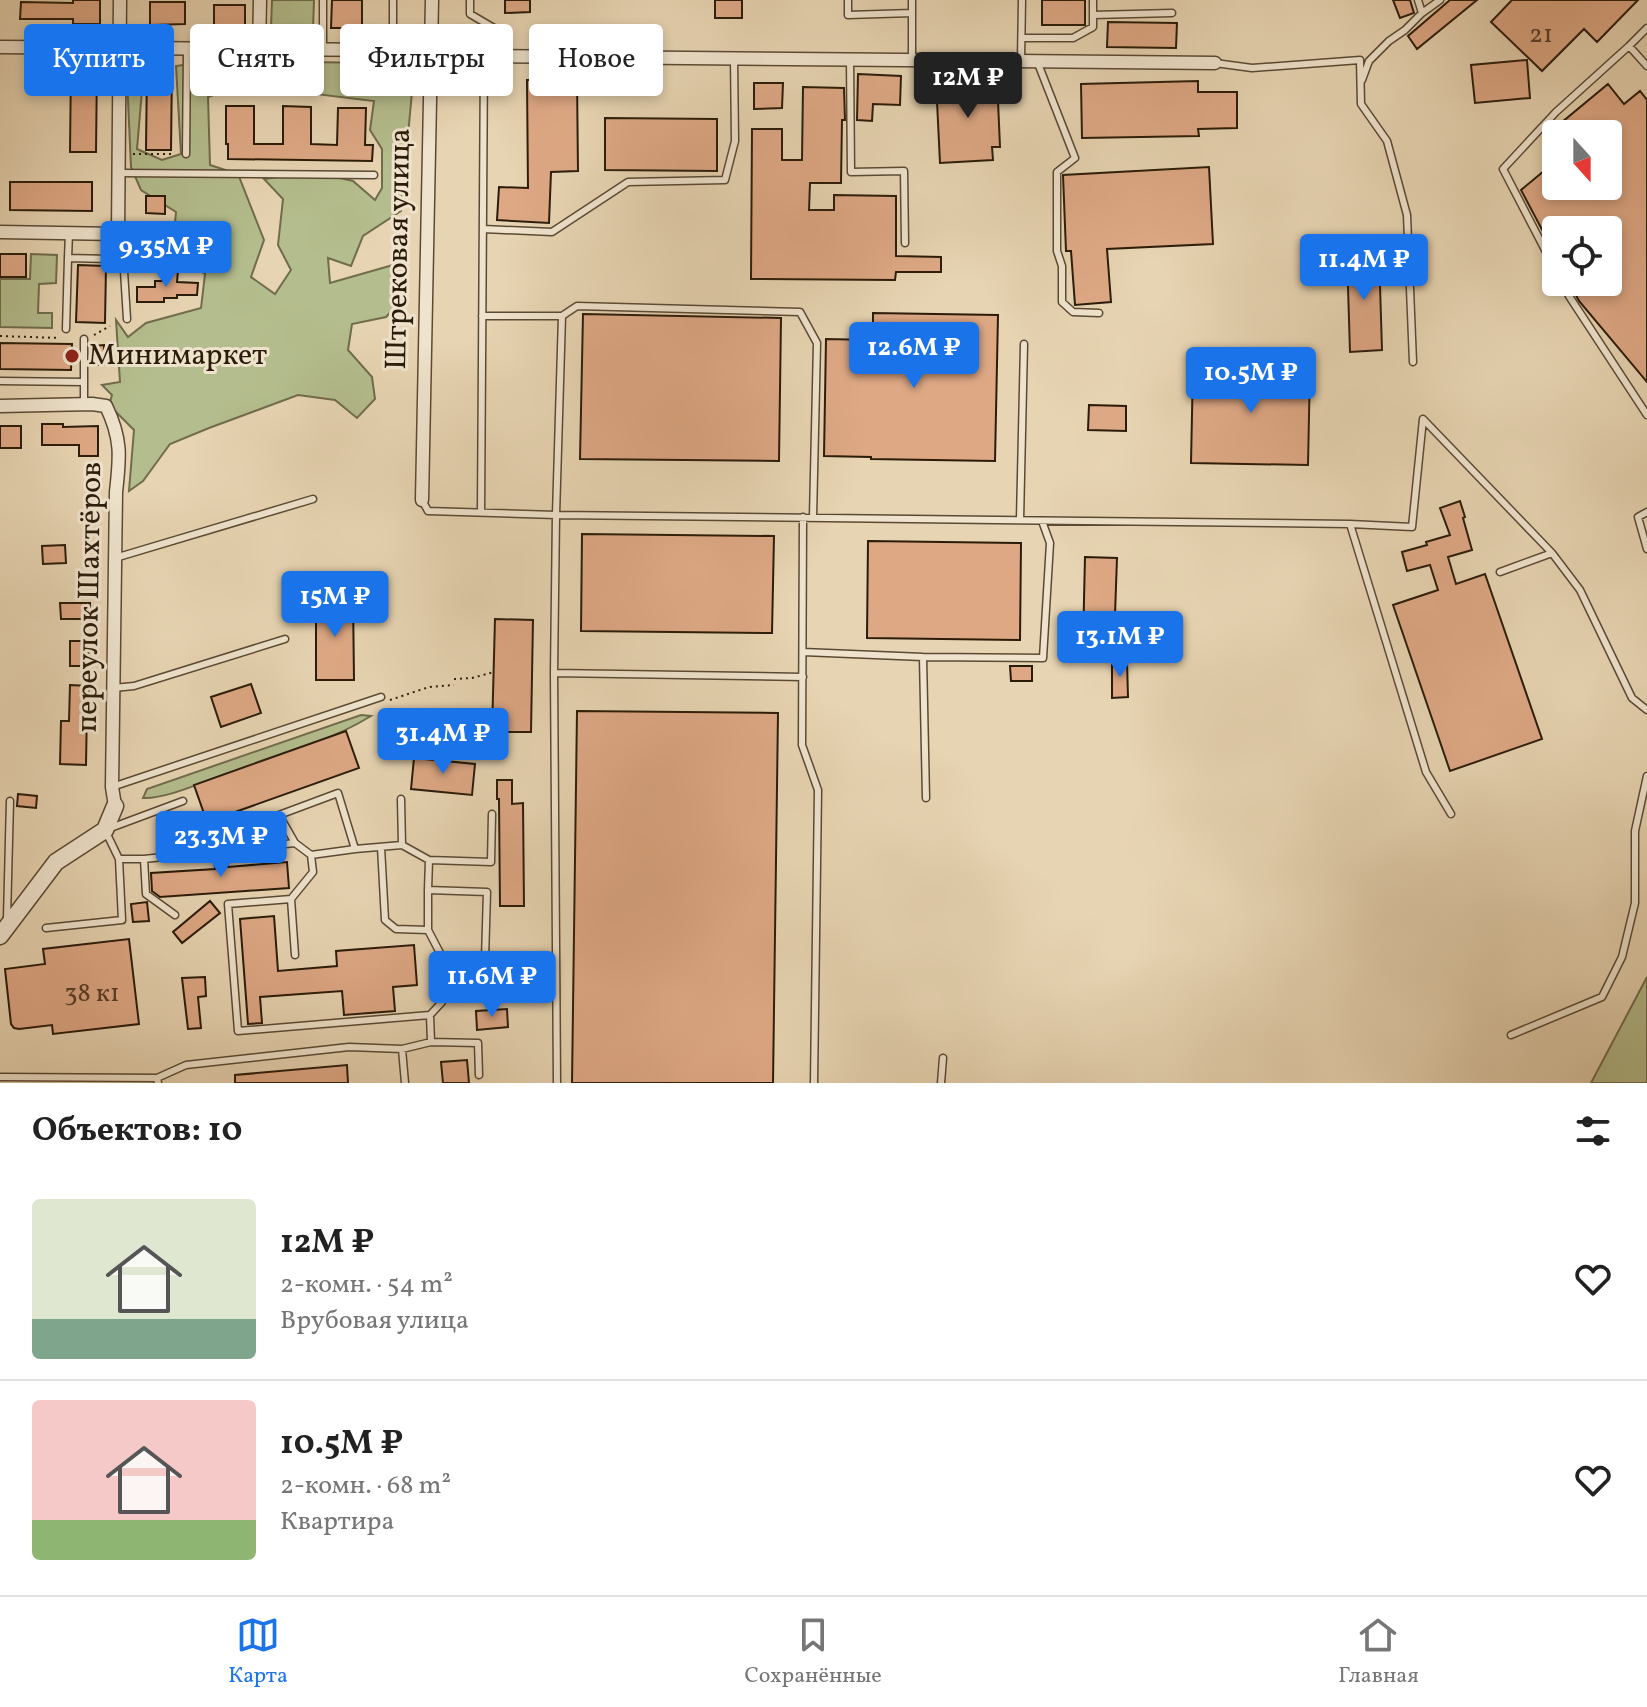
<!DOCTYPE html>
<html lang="ru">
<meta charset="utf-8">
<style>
body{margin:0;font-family:Vollkorn,serif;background:#f6f6f6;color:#222;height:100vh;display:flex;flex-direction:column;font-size:30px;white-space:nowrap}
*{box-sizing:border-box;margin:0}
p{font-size:26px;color:#767676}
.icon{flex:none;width:44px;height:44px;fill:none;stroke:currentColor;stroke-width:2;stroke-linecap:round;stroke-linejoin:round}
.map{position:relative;height:1083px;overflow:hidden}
.details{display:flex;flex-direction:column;background:#fff;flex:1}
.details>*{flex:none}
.hud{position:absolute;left:24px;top:24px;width:800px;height:72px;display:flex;gap:16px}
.needle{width:52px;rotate:159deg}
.controls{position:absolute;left:1542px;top:120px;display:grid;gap:16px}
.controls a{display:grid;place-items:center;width:80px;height:80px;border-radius:8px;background:#fff;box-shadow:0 4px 12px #0003;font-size:40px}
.price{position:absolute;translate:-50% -68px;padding:0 18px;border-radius:8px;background:#1a73e8;color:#fff;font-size:26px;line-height:52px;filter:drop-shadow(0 2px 4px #0008)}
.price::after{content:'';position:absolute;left:50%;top:48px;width:24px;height:18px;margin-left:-12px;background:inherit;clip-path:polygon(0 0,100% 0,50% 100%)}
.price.active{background:#222;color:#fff}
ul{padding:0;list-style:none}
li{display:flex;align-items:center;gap:24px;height:200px;padding:0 32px}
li+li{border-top:2px solid #e0e0e0}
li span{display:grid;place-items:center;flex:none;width:224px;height:160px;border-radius:8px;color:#555}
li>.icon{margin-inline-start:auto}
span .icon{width:96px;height:96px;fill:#fffc;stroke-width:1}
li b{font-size:34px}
h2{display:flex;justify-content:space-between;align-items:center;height:96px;padding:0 32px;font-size:34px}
.pill{padding:0 28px;border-radius:8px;background:#fff;box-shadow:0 4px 12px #0003;font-size:28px;line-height:72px}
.pill.active{background:#1a73e8;color:#fff}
.tab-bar{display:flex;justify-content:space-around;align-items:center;height:112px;border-top:2px solid #e0e0e0;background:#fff;font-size:22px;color:#767676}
.tab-bar a{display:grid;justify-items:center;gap:4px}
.tab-bar .active{color:#1a73e8}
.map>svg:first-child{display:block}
.green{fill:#b4bd8d;stroke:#706c4c;stroke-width:2;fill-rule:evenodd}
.building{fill:#dea885;stroke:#2b1c0a;stroke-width:2}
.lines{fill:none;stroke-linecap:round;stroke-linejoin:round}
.service-casing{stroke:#5a4a34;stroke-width:9}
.minor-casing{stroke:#5a4a34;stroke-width:15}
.tertiary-casing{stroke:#5a4a34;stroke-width:19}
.path{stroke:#2b1c0a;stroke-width:2;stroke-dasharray:2 4;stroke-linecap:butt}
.service{stroke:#efe3cd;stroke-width:6}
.minor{stroke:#efe3cd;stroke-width:12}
.tertiary{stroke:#efe3cd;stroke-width:16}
.poi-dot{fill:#8f2418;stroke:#efe3cd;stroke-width:3}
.labels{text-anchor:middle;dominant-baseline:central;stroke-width:6;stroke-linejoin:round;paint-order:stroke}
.number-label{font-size:26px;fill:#583f29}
.street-label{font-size:30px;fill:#2b1c0a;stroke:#efe3cd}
.poi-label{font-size:30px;fill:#2b1c0a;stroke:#efe3cd;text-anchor:start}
</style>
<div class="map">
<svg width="1647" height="1083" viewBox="0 0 1647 1083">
<rect width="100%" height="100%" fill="#e7d4b2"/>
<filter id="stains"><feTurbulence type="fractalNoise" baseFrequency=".0025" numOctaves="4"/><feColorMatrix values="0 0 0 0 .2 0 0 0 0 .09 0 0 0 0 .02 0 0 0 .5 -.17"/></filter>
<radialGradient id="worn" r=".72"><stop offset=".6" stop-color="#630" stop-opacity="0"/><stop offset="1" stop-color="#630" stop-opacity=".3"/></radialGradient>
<!-- green -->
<path class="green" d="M272,0H314L313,29L271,27Z
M209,61L387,63L413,81L401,211L363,236L351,266L328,258L330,283L393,265L407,295L386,317L352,324L348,350L372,377L375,399L357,418L335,400L298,395L209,428L170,444L143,481L129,491L134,430L109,405L112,395L102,385L120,382L116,320L128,337L146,323L201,308L205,274L172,254L176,212L141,190L131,167L127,78L144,67L137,149L162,160L181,154L176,66ZM241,85L374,101L370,130L382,149V188L375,200L353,181L314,172L264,179L283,199L278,245L291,270L275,294L251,277L264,240L238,174L210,165L208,97Z
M31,254L57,255L56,283L39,284L38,313H52V328L0,327V279H30Z
M361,715L371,716C327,743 275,757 226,774C203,782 166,799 143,798L147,789Z
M1647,977V1083H1591Z"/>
<!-- building -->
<path class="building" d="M73,0H100V24H73V19H20L21,2L73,3Z
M332,0H362V28H331Z
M505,0H530V12L505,13Z
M715,0H742V18H715Z
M1042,0H1085V25H1042Z
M1393,0H1410L1414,13L1400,18Z
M1450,0H1477L1417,49L1408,36Z
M1512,0H1638L1597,42L1584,29L1542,71L1491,22Z
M150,2H185V24L150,25Z
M214,5H245V26H214Z
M1108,22L1177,23L1176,48L1107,47Z
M1527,60L1530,98L1475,103L1471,65Z
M71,65H97L96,152H70Z
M147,66H172L171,150H146Z
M858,74L901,76L900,105L873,104L872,121L857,120Z
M997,78L1000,147H992L993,160L940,163L936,81Z
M577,79L578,171L551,172L549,223L497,220L499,187L528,188L527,80Z
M1198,81V92H1237V128L1198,129L1199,136L1082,138L1081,84Z
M754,83H783L782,108L754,109Z
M1608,84L1624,104L1640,91L1647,100V382L1579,301L1569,282H1608V230H1556V256L1521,190L1556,161V186H1608V134H1570L1561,123Z
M803,87L844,88L845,120H842L841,183H810L809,210H834V195L896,196V256L941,257V272H896L895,280L751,279L752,129H782V160H802Z
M226,106H254V144H283V106L311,107V144L337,145L338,108H366L365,145H373L372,161L228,159V144H226Z
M605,118L717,119V171L605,170Z
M1209,167L1213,244L1107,249L1111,302L1075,305L1071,251H1066L1063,175Z
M10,182H92V211L10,210Z
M146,196H165V214L146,213Z
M1379,253L1382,350L1350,352L1347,254Z
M0,254H26V277H0Z
M78,265L106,266L105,323L76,322Z
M162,271H178L177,282L198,283L197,295H177V298H164V302H137V287H155V281H162Z
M873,313L998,315L995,461L871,459V457L824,456L826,339L873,340Z
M583,314L781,318L779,461L580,459Z
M0,343L72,344L71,370L0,369Z
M104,345V365H93V346Z
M1193,366L1310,367L1308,465L1191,463Z
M1089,405L1126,406V431L1088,430Z
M42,424H63V427L98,426V456H79V445H42Z
M0,426H21V448H0Z
M1460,501L1465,517L1463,518L1472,550L1448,557L1456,584L1485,574L1542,739L1450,771L1393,605L1438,590L1430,565L1407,571L1402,552L1427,545L1426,542L1450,535L1440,508Z
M582,534L774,536L772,633L581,631Z
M868,541L1021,543L1020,640L867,638Z
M65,545L66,563L43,564L42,546Z
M1085,557L1117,558L1114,643L1083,642Z
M316,597H353L354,680H316Z
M60,603H90V619H61Z
M495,619L533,620L531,732H492Z
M70,641H89L88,666H70Z
M1112,661H1127L1128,697L1112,698Z
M1010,666H1032V681H1011Z
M251,684L261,713L221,727L211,697Z
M70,685L89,686V707H87L86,765L60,764L61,721H69Z
M577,711L778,713L773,1083H572Z
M346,731L359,768L207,822L194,785Z
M414,758L475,764L472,795L411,789Z
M497,780H512V804L523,803L524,906H500L499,799H497Z
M18,794L37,796L36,808L17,806Z
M227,856L228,867L287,862L289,888L160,897L152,891L151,873L215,869L214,858Z
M210,901L220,913L182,943L173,932Z
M147,902L149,921L133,922L131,904Z
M274,916L278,971L337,966L336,951L414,945L417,985L393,987L395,1011L344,1015L342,991L260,997L262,1023L248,1024L240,919Z
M129,939L139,1024L53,1034L52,1025L19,1029L14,1028L11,1024L5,969L45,964L43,949Z
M459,953H469L470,1000L460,1001Z
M205,977L206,996L198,997L201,1028L188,1029L182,978Z
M507,1009L508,1027L477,1030L476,1011Z
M467,1060L469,1083H443L441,1062Z
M347,1065L348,1083H235V1075Z"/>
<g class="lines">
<defs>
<path id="service" d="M470,0V14L499,31
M848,0V15L912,13
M1418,0L1422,13L1440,0
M1093,15L1172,13
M1022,38H1073L1093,27V0
M1629,46L1647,28
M323,48V0
M393,50V0
M850,59L851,172L904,171L905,243
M912,60V0
M1021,60L1022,0
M1037,61L1075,158L1057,172V251L1062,266V302L1073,312L1099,313
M1215,63L1252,68L1360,60L1361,104L1387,141L1407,215L1413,362
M1362,80L1369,61L1389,41L1405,30L1422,13
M186,154L187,50
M119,173L374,175
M483,229L552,232L628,182L725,180L735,141L734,58
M69,233L68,258L110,259
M118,234L123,255L127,319
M1556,271L1503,169L1556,112L1629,46L1647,66
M1562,282L1569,296L1647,415
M482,316H562L556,515L554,673L557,1083
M562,316L577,306L800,312L817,343L813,517
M66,329L68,258
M84,339V404
M0,381L84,382
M422,500L428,511L556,515L1350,524
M481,512L484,56
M1647,512L1638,517L1647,549
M803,517L802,745L818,790L814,1083
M1020,520L1024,344
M115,558L313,499
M1500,572L1552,553
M803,652L923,657L1043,658L1050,543L1042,521
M923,657L926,798
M554,673L803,677
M113,688L134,686L285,639
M112,787L381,697
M1451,814L1426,772L1350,524L1412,527L1423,419L1552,553L1580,590L1632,698L1647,710
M279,815L338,793L355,849L402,845L401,799
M239,829L279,815L295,843L311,855L313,872L291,899
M402,845L429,860
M381,847L385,920L396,929L428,930V890
M311,855L355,849
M119,859H144L146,894L175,915
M144,859L295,843
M7,918L10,801
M46,928L122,920L119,859L105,830L183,801
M428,930L440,953L442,1002L430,1015
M295,955L291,899L228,904L238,1031L430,1015L431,1042
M485,959L487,892L428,890L429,860L491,862L492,814
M1511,1035L1602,997L1622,957L1635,903V831L1647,776
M402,1049L405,1083
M0,1077L157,1078
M158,1083L157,1078L186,1065L349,1047L402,1049L431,1042L478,1043L479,1075
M941,1083L943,1058"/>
<path id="minor" d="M0,47L393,50
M259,50L260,0
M431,58L484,56L1215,63
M0,232L118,234L120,0
M0,406L92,404L106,406C122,439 120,457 116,492L112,787L115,806
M422,500L432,0"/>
<path id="tertiary" d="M0,936L56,862L105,830L115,806"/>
</defs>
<!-- service casing -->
<use href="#service" class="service-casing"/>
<!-- minor casing -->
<use href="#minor" class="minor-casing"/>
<!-- tertiary casing -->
<use href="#tertiary" class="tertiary-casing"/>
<!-- path -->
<path class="path" d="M133,84L134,62
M133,154H175
M94,335L110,326
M0,336L60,338
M454,679L472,678L494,672
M390,700L429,687L454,685"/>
<!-- service -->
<use href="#service" class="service"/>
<!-- minor -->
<use href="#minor" class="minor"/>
<!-- tertiary -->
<use href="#tertiary" class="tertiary"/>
</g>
<!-- markers -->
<circle class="poi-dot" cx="72" cy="356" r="8"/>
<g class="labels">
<!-- number labels -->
<g class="number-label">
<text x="1541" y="35">21</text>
<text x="92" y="994">38 к1</text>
</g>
<!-- street labels -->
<g class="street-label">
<text transform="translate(399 249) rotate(-89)">Штрековая улица</text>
<text transform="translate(90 597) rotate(-89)">переулок Шахтёров</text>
</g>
<!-- poi labels -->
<g class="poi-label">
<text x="88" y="356">Минимаркет</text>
</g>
</g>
<rect width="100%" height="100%" filter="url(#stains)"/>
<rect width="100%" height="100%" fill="url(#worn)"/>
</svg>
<div class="controls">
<a><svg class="needle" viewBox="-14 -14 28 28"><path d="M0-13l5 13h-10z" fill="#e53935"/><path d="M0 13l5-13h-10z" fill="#767676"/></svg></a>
<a><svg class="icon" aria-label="locate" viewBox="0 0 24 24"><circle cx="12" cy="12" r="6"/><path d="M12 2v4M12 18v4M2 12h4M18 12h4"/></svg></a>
</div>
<b class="price active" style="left:968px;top:120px">12M ₽</b>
<b class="price" style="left:166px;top:289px">9.35M ₽</b>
<b class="price" style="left:1364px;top:302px">11.4M ₽</b>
<b class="price" style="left:914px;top:390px">12.6M ₽</b>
<b class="price" style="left:1251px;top:415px">10.5M ₽</b>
<b class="price" style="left:335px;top:639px">15M ₽</b>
<b class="price" style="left:1120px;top:679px">13.1M ₽</b>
<b class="price" style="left:443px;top:776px">31.4M ₽</b>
<b class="price" style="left:221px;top:879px">23.3M ₽</b>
<b class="price" style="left:492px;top:1019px">11.6M ₽</b>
<div class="hud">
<a class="pill active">Купить</a>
<a class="pill">Снять</a>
<a class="pill">Фильтры</a>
<a class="pill">Новое</a>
</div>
</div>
<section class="details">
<h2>Объектов: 10<svg class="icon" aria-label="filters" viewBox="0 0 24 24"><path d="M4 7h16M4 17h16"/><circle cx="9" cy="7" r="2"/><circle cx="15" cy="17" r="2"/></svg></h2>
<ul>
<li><span style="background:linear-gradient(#dfe7d0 75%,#7fa58c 0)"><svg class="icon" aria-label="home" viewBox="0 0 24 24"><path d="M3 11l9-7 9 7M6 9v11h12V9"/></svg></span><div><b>12M ₽</b><p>2-комн. · 54 m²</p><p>Врубовая улица</p></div><svg class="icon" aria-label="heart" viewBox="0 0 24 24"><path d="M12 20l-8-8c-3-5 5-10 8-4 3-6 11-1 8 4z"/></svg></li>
<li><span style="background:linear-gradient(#f6c9c9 75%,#8fb573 0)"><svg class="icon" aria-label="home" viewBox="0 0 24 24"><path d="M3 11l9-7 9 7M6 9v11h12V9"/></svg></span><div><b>10.5M ₽</b><p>2-комн. · 68 m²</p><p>Квартира</p></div><svg class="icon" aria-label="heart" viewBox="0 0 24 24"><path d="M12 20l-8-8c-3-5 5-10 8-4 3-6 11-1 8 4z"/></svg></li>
</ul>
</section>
<nav class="tab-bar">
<a class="active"><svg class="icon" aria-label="map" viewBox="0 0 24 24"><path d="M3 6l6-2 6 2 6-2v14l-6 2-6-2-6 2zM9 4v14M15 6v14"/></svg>Карта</a>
<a><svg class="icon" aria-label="saved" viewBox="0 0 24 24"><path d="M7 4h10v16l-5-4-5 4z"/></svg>Сохранённые</a>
<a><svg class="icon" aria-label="home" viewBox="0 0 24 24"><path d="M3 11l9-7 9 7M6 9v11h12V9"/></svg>Главная</a>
</nav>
